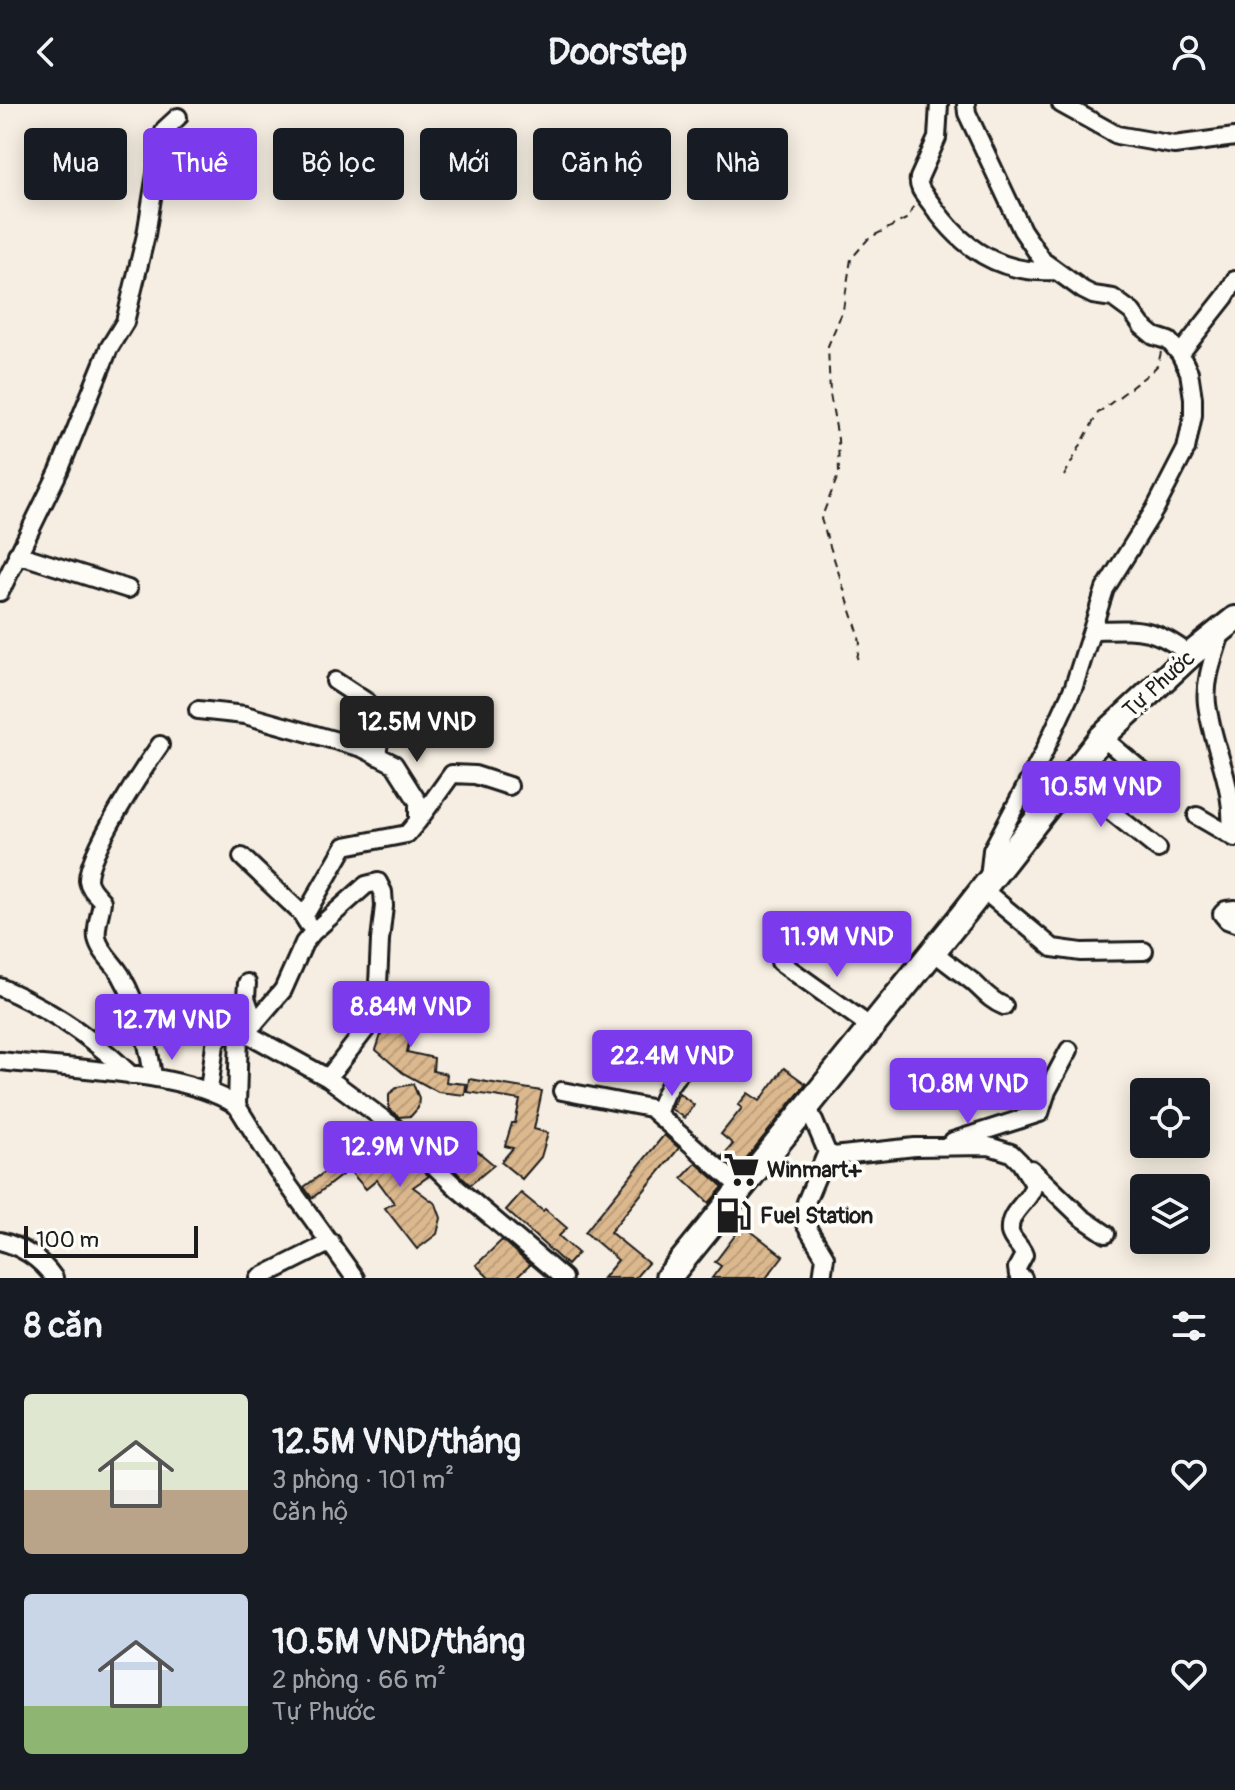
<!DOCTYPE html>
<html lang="vi">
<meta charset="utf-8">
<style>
body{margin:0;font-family:Pangolin,sans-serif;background:#242831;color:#f1f3f6;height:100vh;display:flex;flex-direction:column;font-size:30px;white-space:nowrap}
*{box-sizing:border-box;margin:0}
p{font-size:26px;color:#9ea1a6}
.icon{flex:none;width:44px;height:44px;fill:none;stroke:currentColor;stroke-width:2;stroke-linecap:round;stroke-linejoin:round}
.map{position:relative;height:1174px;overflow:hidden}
.sheet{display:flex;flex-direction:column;background:#171b24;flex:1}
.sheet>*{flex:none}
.banner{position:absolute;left:24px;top:24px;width:800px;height:72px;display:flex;gap:16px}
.controls{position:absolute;left:1130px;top:974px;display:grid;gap:16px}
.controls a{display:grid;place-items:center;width:80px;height:80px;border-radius:8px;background:#171b24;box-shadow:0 4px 20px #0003;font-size:40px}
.scale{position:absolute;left:24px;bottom:20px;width:174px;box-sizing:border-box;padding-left:8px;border:4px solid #1c1c1c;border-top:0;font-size:22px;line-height:28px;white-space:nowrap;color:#1c1c1c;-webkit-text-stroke:6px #fdfcf7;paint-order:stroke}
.price{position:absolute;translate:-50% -68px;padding:0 18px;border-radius:8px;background:#7c3aed;color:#fff;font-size:26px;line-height:52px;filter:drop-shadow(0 2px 4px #0008)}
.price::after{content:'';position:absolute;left:50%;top:48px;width:24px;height:18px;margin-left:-12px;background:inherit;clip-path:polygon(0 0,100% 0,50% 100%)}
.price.on{background:#222;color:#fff}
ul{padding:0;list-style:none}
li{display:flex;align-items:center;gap:24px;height:200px;padding:0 24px}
li span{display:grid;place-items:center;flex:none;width:224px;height:160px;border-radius:8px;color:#555}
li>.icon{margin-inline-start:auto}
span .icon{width:96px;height:96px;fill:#fffc;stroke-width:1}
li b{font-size:34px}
h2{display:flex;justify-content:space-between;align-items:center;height:96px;padding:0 24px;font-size:34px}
.chip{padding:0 28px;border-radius:8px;background:#171b24;box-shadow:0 4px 20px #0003;font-size:28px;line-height:72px}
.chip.on{background:#7c3aed;color:#fff}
header{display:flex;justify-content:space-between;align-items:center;height:104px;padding:0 24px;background:#171b24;font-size:36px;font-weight:800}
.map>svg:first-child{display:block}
.building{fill:url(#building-hatch);stroke:#1c1c1c;stroke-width:2}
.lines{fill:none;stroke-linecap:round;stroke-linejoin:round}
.minor-casing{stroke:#1c1c1c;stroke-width:22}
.highway-casing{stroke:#1c1c1c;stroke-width:30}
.path{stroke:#1c1c1c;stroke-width:2;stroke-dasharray:8 6;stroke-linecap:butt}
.minor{stroke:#fdfcf7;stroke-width:16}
.highway{stroke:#fdfcf7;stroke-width:24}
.labels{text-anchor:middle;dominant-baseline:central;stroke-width:8;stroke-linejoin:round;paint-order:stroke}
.street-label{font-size:22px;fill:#1c1c1c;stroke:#fdfcf7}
.poi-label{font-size:22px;font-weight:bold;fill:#1c1c1c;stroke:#fdfcf7;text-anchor:start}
</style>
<header><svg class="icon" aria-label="back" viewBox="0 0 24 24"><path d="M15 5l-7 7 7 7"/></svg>Doorstep<svg class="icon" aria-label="person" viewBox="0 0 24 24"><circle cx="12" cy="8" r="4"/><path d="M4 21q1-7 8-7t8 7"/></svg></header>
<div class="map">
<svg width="1235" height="1174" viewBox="0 0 1235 1174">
<defs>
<pattern id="building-hatch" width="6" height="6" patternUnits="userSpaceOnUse" patternTransform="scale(2)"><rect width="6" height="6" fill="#dcb88e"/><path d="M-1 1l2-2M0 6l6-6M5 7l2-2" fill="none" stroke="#bc9e7a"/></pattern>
</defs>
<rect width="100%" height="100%" fill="#f6eee2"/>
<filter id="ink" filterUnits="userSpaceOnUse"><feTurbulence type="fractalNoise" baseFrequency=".0125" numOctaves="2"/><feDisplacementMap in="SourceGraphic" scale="16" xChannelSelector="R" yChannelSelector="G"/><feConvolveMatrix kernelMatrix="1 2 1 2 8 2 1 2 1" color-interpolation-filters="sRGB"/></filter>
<g filter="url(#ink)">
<!-- building -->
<path class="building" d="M394,892L418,899L407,948L434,954L433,967L447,970L446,978L466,980L465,991L438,988L403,969L376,946Z
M784,964L806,980L737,1066L722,1053L733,1040L721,1030L742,1004L738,1001L748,989L760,997Z
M469,975L542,987L534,1025L548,1029L541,1053L522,1075L501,1058L513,1044L505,1042L512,1019H515L520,996L467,988Z
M413,980L419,994L418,1004L411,1012L399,1013L389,1005V990L398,983Z
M679,989L694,1001L684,1014L671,1005Z
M385,1030L429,1072L413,1083L436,1100L441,1114L437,1130L417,1145L385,1104L394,1099L377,1076L366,1085L348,1065Z
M664,1031L679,1044L610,1128L648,1159L635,1174H603L618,1156L585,1128Z
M469,1040L494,1061L470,1081L448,1060Z
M696,1059L723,1083L709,1099L682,1074Z
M334,1061L342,1071L312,1094L304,1083Z
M521,1089L543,1107L545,1105L567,1124L559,1132L578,1149L567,1161L506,1106Z
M743,1121L783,1152L766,1174H712L721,1162L715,1158Z
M502,1136L530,1161L516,1174H489L476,1161Z"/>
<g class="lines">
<defs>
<path id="minor" d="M939,0L937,34L919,74C917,85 926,92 932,101C962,144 999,170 1054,167
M966,0L967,9L1022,126L1043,157L1083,186L1093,191L1113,194L1132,208L1142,222L1154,232L1169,237L1180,250L1189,268L1193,294V311L1186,345L1155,405L1105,485L1074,582L1042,652L992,746L989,774
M1061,0L1117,31L1174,41L1235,33
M1180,250L1225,193L1235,176
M17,450L128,485
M0,488L59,367L109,244L125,218L146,131L162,33L165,25L178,13
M1092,526C1138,525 1153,522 1190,551
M1222,526C1215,550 1204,575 1207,600C1213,646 1235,679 1231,729
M335,577L367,598L382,616L377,652
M198,606L245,611L362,644L394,660L418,698V717L407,730L345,742L304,813
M1102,633L1169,690
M1068,673L1158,745
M1197,712L1235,734
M418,717L452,670L475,671L509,682
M242,753L301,809L308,820
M981,784L1053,844L1081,848L1144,847
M1235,805L1226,806L1222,810L1227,816L1235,819
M932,846C946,859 959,867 973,878C983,887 991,897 1004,902
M780,858L871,923
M247,879L246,894L255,919
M0,883C48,904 94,935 131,971
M246,929L283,886L304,839L313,828L366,781L378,778L383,788L384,802L380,836L377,903L369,921L328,974
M0,957C62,964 188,967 237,1002L276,1064L355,1174
M153,972C148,937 139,903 121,871C114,859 100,848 97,834C95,822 101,809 102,797C97,791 89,785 88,776C87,750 143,665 160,641
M209,986L215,940L224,927L230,925L246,929L328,974L394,1023L458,1085L563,1174
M562,987L650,1004L741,1084
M237,1002L239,927
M808,1003L827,1048L833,1052L915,1043L989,1042L1011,1049L1020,1058L1034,1080C1030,1099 1008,1106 1010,1128C1012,1137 1021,1142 1024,1151L1017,1164L1018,1171L1023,1174
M658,1008C666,980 679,967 701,949
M953,1037L1040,1009L1047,987L1069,946
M1031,1065L1081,1113L1106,1130
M0,1137C23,1143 40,1154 54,1174
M259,1174L331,1138
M822,1174L825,1153L805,1120L804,1111L806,1098L827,1048"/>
<path id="highway" d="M668,1174L965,808L1102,633L1190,551L1235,515"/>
</defs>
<!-- minor casing -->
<use href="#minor" class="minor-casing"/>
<!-- highway casing -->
<use href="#highway" class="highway-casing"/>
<!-- path -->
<path class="path" d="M1064,372L1098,309L1151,268L1158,261L1161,248
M857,555L860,539L858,528L821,415L839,369L838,335L830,290L828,242L843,206L851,155L869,134L908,114L914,101"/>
<!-- minor -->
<use href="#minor" class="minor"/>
<!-- highway -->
<use href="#highway" class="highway"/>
</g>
</g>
<!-- icons -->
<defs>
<symbol id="supermarket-bare" viewBox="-9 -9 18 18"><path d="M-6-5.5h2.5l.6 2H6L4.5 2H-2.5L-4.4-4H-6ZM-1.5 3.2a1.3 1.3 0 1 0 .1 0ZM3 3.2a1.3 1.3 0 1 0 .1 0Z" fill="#1c1c1c" stroke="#fdfcf7" stroke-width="2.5" paint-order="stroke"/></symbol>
<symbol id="fuel-bare" viewBox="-9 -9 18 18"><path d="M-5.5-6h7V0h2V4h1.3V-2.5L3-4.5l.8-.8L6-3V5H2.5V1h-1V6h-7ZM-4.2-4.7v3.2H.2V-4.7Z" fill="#1c1c1c" stroke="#fdfcf7" stroke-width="2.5" paint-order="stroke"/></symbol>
</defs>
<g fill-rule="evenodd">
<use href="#supermarket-bare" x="716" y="1040" width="51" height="51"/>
<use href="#fuel-bare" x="708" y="1086" width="51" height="51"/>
</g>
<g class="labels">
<!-- street labels -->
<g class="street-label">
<text transform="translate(1159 580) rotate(-42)">Tự Phước</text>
</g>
<!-- poi labels -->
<g class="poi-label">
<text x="767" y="1066">Winmart+</text>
<text x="760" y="1112">Fuel Station</text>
</g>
</g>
</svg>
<div class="controls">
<a><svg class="icon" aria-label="locate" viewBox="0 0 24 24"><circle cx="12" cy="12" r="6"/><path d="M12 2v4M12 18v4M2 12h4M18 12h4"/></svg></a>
<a><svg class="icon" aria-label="layers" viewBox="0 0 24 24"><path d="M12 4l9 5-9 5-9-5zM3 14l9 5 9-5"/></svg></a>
</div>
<div class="scale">100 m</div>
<b class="price on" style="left:417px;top:660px">12.5M VND</b>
<b class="price" style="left:1101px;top:725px">10.5M VND</b>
<b class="price" style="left:837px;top:875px">11.9M VND</b>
<b class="price" style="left:411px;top:945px">8.84M VND</b>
<b class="price" style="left:172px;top:958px">12.7M VND</b>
<b class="price" style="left:672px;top:994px">22.4M VND</b>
<b class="price" style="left:968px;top:1022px">10.8M VND</b>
<b class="price" style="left:400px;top:1085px">12.9M VND</b>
<div class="banner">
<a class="chip">Mua</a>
<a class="chip on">Thuê</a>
<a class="chip">Bộ lọc</a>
<a class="chip">Mới</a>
<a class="chip">Căn hộ</a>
<a class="chip">Nhà</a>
</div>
</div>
<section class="sheet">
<h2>8 căn<svg class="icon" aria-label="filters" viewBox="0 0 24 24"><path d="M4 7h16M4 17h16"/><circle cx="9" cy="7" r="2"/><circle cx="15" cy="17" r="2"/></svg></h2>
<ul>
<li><span style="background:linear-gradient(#dfe7d0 60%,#b9a48a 0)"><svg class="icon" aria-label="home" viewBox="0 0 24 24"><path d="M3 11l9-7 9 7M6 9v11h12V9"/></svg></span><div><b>12.5M VND/tháng</b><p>3 phòng · 101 m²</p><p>Căn hộ</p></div><svg class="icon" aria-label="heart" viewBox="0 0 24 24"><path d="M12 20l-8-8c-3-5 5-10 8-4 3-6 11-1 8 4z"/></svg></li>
<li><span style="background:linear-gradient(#c9d6e8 70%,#8fb573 0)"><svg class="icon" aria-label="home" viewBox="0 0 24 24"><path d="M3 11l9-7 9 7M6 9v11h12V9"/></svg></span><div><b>10.5M VND/tháng</b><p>2 phòng · 66 m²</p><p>Tự Phước</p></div><svg class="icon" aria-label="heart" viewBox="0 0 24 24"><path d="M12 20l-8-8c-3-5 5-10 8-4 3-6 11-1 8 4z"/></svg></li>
</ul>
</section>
